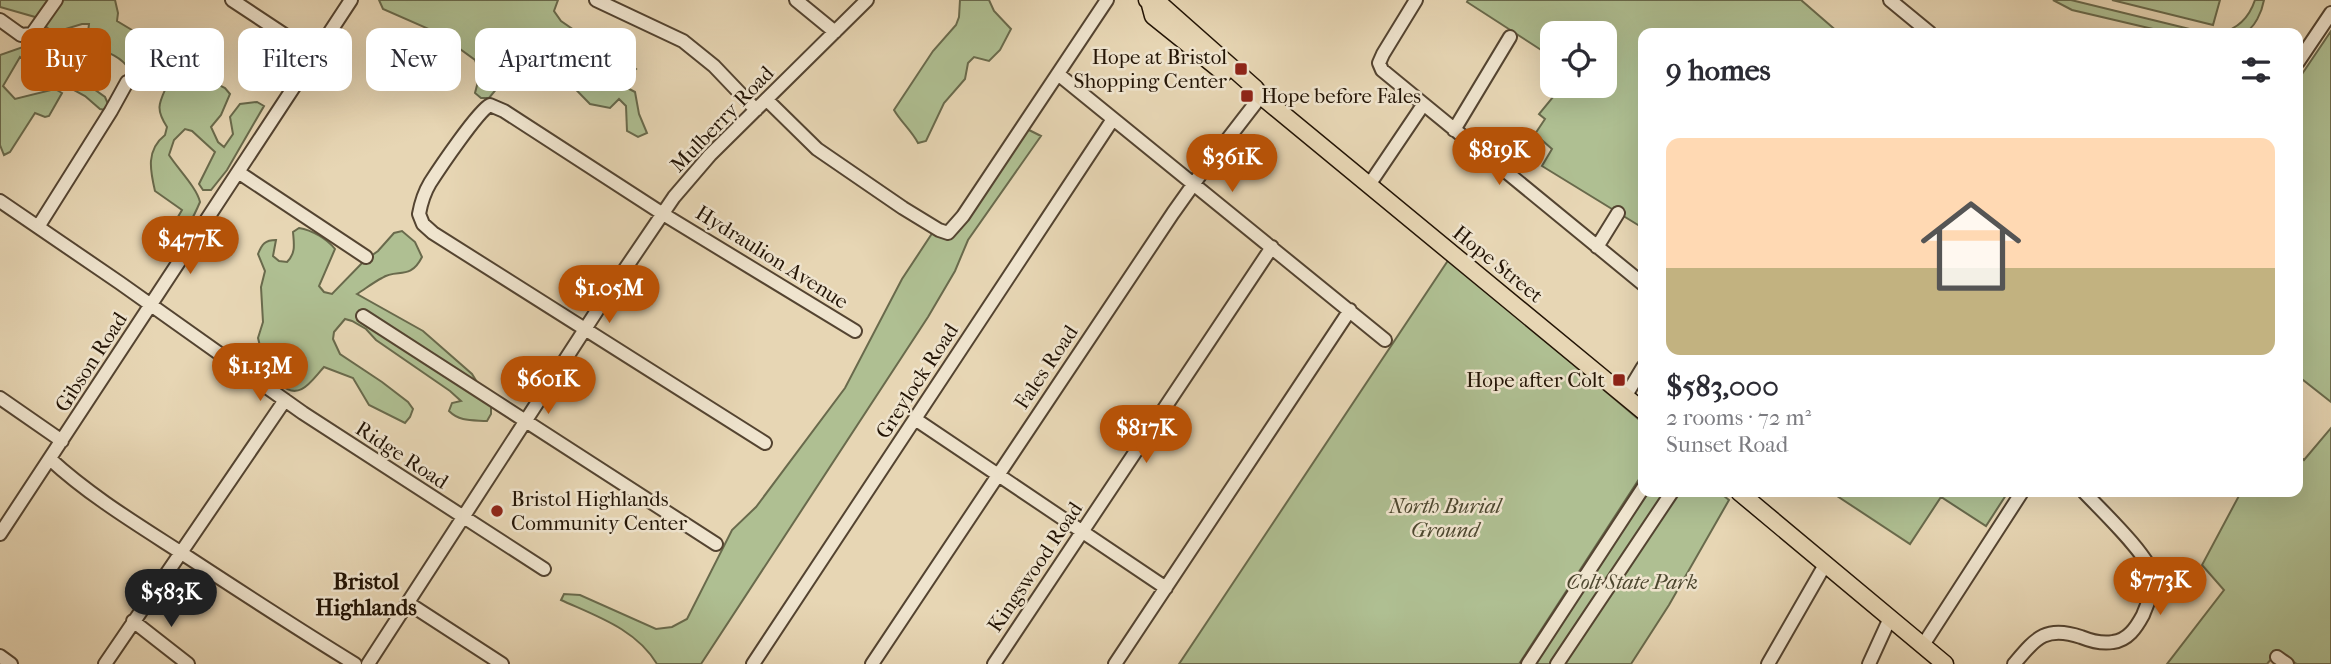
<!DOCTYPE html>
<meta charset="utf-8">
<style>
body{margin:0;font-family:"IM FELL French Canon",serif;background:#f2f2f3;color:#2b2b33;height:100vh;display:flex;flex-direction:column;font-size:26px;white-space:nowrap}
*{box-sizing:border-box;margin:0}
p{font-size:23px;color:#7c7c81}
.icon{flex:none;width:38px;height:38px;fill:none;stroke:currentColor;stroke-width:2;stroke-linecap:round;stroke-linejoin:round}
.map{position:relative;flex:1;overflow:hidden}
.drawer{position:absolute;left:1638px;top:28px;width:665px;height:469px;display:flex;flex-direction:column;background:#fff;border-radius:14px;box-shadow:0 7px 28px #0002}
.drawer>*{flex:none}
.guide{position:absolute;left:21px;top:28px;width:665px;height:63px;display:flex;gap:14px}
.tools{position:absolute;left:1540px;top:21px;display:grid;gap:14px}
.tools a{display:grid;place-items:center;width:77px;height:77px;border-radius:14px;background:#fff;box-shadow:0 7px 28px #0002;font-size:35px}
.price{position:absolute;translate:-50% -60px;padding:0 16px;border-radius:24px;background:#b45309;color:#fff;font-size:23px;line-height:46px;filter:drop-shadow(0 2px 4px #0008)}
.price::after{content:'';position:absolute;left:50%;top:42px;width:21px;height:16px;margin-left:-10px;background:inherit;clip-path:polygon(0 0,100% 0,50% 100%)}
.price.active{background:#222;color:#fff}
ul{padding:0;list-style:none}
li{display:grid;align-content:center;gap:14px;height:371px;padding:0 28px}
li span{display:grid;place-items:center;height:217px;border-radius:14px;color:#555}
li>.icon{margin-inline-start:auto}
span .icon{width:126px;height:126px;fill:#fffc;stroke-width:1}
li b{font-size:30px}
h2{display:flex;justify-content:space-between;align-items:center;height:84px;padding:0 28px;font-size:30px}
.tag{padding:0 24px;border-radius:14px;background:#fff;box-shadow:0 7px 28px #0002;font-size:24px;line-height:63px}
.tag.active{background:#b45309;color:#fff}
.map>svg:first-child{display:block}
.green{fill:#afbf92;stroke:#696a4c;stroke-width:2}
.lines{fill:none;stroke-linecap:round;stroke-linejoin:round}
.minor-casing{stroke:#544431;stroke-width:16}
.major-casing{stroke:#231405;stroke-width:19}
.minor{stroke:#efe4ce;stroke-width:12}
.major{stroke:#e7d6b4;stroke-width:16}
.poi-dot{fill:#8f2418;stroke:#efe4ce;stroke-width:2.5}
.labels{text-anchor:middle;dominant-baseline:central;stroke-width:5;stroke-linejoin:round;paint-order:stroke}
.poi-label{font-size:21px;fill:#231405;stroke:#efe4ce;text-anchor:end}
.street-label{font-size:21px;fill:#231405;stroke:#efe4ce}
.park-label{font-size:21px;font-style:italic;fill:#4d472f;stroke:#efe4ce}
.neighbourhood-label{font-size:23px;font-weight:bold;fill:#231405;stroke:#efe4ce}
</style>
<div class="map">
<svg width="2331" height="664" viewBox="0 0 2331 664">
<rect width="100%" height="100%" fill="#e7d6b4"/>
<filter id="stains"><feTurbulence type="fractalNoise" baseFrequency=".00286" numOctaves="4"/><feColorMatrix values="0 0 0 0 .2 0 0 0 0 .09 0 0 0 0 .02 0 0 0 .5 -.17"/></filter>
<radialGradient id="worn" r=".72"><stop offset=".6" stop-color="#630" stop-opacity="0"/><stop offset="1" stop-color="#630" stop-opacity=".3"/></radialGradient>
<!-- green -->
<path class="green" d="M0,0H115L118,13L117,21L172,54L207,79L225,88L230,94L221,115L211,127L218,142L224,147L233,134L230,117L240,104L257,102L264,106L227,170L211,190H203L199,184L215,152L192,131L185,129L174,140L169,155C178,169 197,188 200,202C194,216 186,234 172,240L169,232L182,210L155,191C150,170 146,150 165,135L167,127C154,107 160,102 169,81L156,75L130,70C120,55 107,52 91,47L87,40L89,24H82L59,31H51L35,17L0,7Z
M379,0H558L554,11L561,21L587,39L586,45C605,66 616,51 636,69L618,83L635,92L639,114L647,133L638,137L627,131L626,106L619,99L610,108L590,104L552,65L526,53L489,98H481L475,93L480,74L475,60L438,33L383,9Z
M960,0H989L994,11L1011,29L1000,50L989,61L974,57L968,63L965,79L944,103L926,141L918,143C911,130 901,122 894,110L933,51L956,25L959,17Z
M1468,0H1801L1839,33H1643V228L1542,166L1552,149L1535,134L1545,119L1539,114L1562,86H1605V33H1552V57L1467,2Z
M2053,0H2071L2206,33H2170L2072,10Z
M2112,0H2220L2213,25Z
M2255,0H2264C2262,11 2255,29 2243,33C2237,35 2226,33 2220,33C2238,29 2249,18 2255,0Z
M2331,31V402L2298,376V80Z
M40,41L52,45L63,67L105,97L111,111L100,109L85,96L50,77L52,65L48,51L31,66L20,57L3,86L15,99L55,89L62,93L49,116L45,117L35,113L10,152L4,155L0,145V55Z
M1025,128L1041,136L968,240L955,271L928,317L701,664H657C636,629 596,616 561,600L564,594L580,595L656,629L672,627L687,619L732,530L756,507L845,388L902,279L933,232L950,238Z
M299,228C312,230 327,239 335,249L319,286L324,292L332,294L364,261L378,251L394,233L402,231L415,242L422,257C410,281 397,268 382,278C374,282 365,289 357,294L423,331L472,374L491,405V414L487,421C472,420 460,422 449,411L452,403L461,401L450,391L376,340L366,329L352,321L345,319L334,332L333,339L340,354L382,382L408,402L413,409L410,417L405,423L369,405L353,378L324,367C311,381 300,401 281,385L288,370L287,362L265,352L260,346L258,338L263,322L261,287L265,271L258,254C262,244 265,240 276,240L273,256L279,261L287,262C296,253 294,244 293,232Z
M1449,259L1643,423V473L1519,664H1179Z
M2331,428V664H2297L2277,652L2267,664H2167L2224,590L2202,565L2241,492H2298V455L2304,460Z
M1643,492H1719L1729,500L1669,605L1631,664H1529Z
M1831,492H2008L1986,526L1941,497L1910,544Z"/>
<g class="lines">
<defs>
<path id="minor" d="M232,0L315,55
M596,0L683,41L714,66L756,110
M796,0L835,32
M1416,0L1383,54L1379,63L1382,70L1643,284
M1890,0L1930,33
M0,20L21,35L32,34L56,0
M2298,62L2331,13
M1058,74L1385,340
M767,100L817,149L903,208L939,230L948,233L963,216L1107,0
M1454,130L1510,37
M238,172L366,257
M1369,185L1423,105
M0,201L120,283L303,413L544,569
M38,227L111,111L127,82
M1597,247L1618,213
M363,316L716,544
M1625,397L1643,367
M0,398L62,441
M915,419L1166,588
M765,443L433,233L423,224L419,214C421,203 424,193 430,183C439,169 478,111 490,105L504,111L663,214L855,331
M50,459C89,495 135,523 180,552C238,590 296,628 355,664
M0,534L351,0
M408,603L502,664
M133,621L188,664
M1923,645L2022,492
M0,656L11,664
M2277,657L2287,664
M105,664L285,400
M368,664L600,306L674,197L710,155L867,0
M753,664L1113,119
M872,664L1173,213L1200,175L1261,96
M994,664L1272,247
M1115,664L1350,310
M1528,664L1643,488
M1557,664L1672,492
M1768,664L1826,563
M1869,664L1890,618
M2014,664C2036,638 2046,625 2081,637C2091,641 2102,644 2113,642C2128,640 2136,628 2143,615C2147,604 2154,591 2154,579C2152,558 2100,509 2084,492"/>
<path id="major" d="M1147,0L1159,3L1255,88L1261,96L1643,411
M1149,1L1153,16L1224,73
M1739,492L1945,664"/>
</defs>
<!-- minor casing -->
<use href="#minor" class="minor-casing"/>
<!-- major casing -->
<use href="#major" class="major-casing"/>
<!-- minor -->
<use href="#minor" class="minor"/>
<!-- major -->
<use href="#major" class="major"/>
</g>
<!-- markers -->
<g class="poi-dot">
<rect x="1234" y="62" width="14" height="14" rx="3.5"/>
<rect x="1240" y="89" width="14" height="14" rx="3.5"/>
<rect x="1612" y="373" width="14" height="14" rx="3.5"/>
<circle cx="497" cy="511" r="7"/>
</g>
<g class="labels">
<!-- poi labels -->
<g class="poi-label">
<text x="1227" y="57">Hope at Bristol<tspan x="1227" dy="24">Shopping Center</tspan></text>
<text x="1261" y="96" text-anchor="start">Hope before Fales</text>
<text x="1605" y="380">Hope after Colt</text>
<text x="511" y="499" text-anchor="start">Bristol Highlands<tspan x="511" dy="24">Community Center</tspan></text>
</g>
<!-- street labels -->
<g class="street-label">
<text transform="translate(722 119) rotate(-46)">Mulberry Road</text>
<text transform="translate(772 257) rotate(32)">Hydraulion Avenue</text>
<text transform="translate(1498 264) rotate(39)">Hope Street</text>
<text transform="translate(91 362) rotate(-57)">Gibson Road</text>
<text transform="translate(1046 367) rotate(-56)">Fales Road</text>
<text transform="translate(917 381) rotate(-57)">Greylock Road</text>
<text transform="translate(402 455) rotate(33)">Ridge Road</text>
<text transform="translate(1035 567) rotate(-56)">Kingswood Road</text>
</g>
<!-- park labels -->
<g class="park-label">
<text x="1445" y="506">North Burial<tspan x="1445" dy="24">Ground</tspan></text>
<text x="1632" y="582">Colt State Park</text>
</g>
<!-- neighbourhood labels -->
<g class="neighbourhood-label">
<text x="366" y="581">Bristol<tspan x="366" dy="26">Highlands</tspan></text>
</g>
</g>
<rect width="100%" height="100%" filter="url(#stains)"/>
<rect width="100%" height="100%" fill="url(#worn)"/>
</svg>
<div class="tools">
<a><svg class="icon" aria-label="locate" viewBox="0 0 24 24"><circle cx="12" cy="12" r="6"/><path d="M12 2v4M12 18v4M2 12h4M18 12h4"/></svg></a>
</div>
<b class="price" style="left:1499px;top:187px">$819K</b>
<b class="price" style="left:1232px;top:194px">$361K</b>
<b class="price" style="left:190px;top:276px">$477K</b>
<b class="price" style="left:609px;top:325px">$1.05M</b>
<b class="price" style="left:260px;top:403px">$1.13M</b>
<b class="price" style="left:548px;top:416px">$601K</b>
<b class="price" style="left:1146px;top:465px">$817K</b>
<b class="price" style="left:2160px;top:617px">$773K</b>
<b class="price active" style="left:171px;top:629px">$583K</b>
<div class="guide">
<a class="tag active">Buy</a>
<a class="tag">Rent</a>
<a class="tag">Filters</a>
<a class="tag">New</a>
<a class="tag">Apartment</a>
</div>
<section class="drawer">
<h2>9 homes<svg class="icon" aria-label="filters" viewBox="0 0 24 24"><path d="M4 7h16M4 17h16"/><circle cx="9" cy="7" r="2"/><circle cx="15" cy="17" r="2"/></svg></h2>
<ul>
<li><span style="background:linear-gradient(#ffd9b3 60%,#c2b280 0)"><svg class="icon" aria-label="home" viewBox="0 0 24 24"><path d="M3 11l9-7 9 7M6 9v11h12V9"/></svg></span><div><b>$583,000</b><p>2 rooms · 72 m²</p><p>Sunset Road</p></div></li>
</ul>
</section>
</div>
